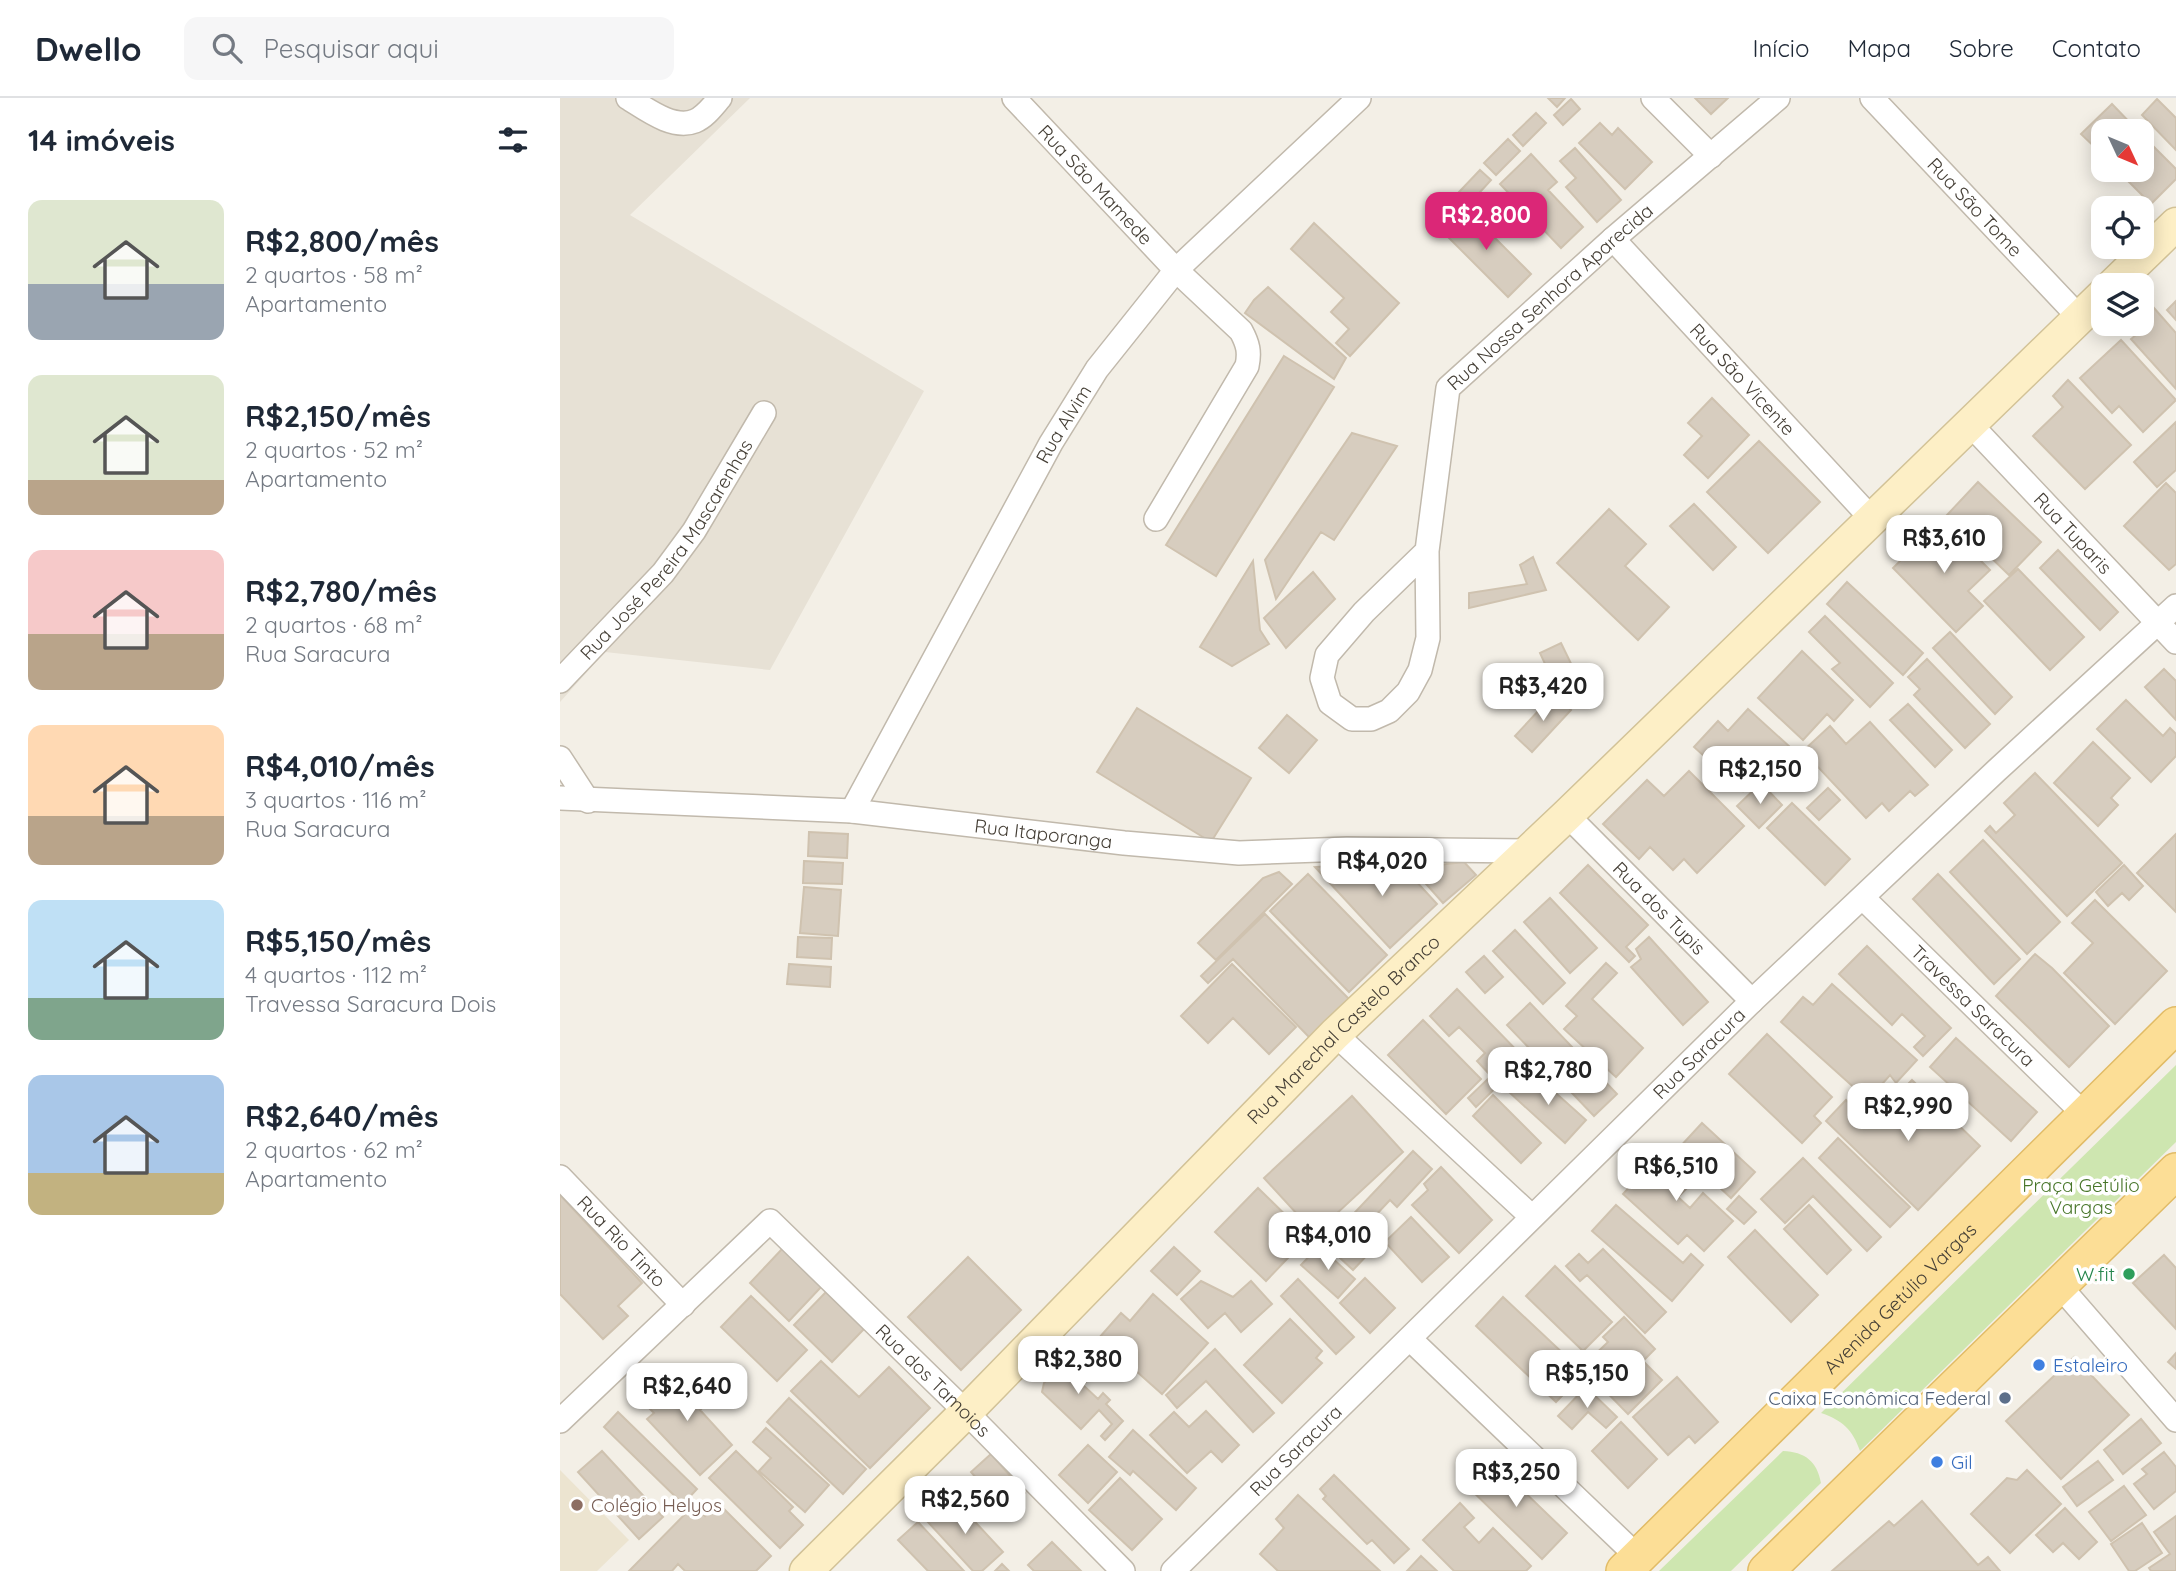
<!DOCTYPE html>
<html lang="pt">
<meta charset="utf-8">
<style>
body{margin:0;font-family:Quicksand,sans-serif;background:#f6f6f7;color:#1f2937;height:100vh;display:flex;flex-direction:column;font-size:26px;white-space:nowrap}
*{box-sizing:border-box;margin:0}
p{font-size:23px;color:#747a83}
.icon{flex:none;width:38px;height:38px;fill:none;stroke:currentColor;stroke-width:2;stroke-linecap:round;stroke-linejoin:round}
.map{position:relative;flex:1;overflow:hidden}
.drawer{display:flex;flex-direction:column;background:#fff;width:560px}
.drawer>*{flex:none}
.needle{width:46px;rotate:134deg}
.tools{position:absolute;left:1531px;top:21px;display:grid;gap:14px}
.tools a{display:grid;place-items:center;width:63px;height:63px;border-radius:14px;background:#fff;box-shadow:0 4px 18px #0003;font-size:35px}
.price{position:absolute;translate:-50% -60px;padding:0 16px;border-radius:14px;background:#fff;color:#222;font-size:23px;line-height:46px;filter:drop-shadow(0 2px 4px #0008)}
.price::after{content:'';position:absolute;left:50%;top:42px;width:21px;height:16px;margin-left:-10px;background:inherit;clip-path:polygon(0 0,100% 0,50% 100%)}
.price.on{background:#db2777;color:#fff}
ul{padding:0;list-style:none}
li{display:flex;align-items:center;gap:21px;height:175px;padding:0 28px}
li span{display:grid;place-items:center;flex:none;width:196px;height:140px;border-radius:14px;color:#555}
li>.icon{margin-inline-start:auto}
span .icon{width:84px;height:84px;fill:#fffc;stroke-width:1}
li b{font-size:30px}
h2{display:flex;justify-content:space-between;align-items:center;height:84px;padding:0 28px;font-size:30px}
header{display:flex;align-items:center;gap:42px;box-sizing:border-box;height:98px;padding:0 35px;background:#fff;border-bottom:2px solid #e0e1e3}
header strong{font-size:33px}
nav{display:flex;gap:38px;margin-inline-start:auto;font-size:24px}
.search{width:490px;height:63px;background:#f6f6f7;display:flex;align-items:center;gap:18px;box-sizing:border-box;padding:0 24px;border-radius:14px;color:#747a83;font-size:26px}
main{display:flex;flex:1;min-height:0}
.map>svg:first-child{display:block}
.residential{fill:#e7e1d5}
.education{fill:#ece4d0}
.green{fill:#cee6b0}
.building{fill:#d7cdbf;stroke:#cfc2af;stroke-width:2}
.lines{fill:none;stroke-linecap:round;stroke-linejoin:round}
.street-casing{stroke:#c1b9ac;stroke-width:26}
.secondary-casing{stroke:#d2c297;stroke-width:35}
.primary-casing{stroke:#e1bb66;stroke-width:38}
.street{stroke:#fff;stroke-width:23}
.secondary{stroke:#fdefc6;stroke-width:32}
.primary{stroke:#fcde96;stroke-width:35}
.leisure-dot{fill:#2e9e5b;stroke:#fff;stroke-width:2.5}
.shop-dot{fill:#3f7fe0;stroke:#fff;stroke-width:2.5}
.service-dot{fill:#5c6f8a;stroke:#fff;stroke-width:2.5}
.education-dot{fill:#8d6e63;stroke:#fff;stroke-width:2.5}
.labels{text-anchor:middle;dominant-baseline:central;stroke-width:7;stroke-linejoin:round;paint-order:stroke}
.street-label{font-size:19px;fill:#453f36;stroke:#fff}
.park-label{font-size:19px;fill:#48762a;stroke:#fff}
.leisure-label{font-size:19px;fill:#27864d;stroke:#fff;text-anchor:end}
.shop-label{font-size:19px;fill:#366cbe;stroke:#fff;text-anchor:start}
.service-label{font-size:19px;fill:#4e5e75;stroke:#fff;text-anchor:end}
.education-label{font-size:19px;fill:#785e54;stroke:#fff;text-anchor:start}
</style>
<header>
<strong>Dwello</strong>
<div class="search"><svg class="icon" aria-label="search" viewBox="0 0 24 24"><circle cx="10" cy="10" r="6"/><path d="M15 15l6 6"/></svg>Pesquisar aqui</div>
<nav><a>Início</a><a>Mapa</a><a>Sobre</a><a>Contato</a></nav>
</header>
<main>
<section class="drawer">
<h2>14 imóveis<svg class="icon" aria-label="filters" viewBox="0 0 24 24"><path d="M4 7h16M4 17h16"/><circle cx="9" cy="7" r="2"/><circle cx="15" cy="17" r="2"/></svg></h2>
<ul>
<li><span style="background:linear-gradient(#dfe7d0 60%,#9aa5b1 0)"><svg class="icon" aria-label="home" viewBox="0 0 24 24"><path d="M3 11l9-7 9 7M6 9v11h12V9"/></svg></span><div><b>R$2,800/mês</b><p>2 quartos · 58 m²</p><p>Apartamento</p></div></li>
<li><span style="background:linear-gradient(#dfe7d0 75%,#b9a48a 0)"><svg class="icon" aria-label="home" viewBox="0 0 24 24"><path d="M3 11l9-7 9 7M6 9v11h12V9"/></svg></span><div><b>R$2,150/mês</b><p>2 quartos · 52 m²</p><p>Apartamento</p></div></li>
<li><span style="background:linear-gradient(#f6c9c9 60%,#b9a48a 0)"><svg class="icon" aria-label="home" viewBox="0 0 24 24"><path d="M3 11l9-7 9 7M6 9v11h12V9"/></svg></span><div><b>R$2,780/mês</b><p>2 quartos · 68 m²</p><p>Rua Saracura</p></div></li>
<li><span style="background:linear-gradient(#ffd9b3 65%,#b9a48a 0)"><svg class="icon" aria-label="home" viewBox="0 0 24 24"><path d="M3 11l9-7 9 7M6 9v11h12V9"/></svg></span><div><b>R$4,010/mês</b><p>3 quartos · 116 m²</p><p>Rua Saracura</p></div></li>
<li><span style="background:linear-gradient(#bfe0f5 70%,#7fa58c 0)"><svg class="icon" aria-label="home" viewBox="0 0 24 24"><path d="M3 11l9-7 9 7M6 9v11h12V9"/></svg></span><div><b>R$5,150/mês</b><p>4 quartos · 112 m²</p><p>Travessa Saracura Dois</p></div></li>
<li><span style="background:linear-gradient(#a9c7e8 70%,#c2b280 0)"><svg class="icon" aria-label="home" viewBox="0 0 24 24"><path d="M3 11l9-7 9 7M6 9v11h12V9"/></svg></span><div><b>R$2,640/mês</b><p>2 quartos · 62 m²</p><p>Apartamento</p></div></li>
</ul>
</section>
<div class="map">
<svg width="1616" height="1473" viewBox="0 0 1616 1473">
<rect width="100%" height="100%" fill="#f3efe6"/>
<!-- residential -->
<path class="residential" d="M0,0H190L70,117L364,293L210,572L45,554L0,604Z"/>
<!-- education -->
<path class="education" d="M0,1372L69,1442L37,1473H0Z"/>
<!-- green -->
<path class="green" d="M1616,967V1044L1300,1353C1293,1332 1282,1322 1261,1315Z
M1223,1353C1245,1354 1257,1363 1261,1385L1171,1473H1099Z"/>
<!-- building -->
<path class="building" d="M988,0H1005L997,9Z
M1135,0H1168L1151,16Z
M1011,1L1020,11L1003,27L994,17Z
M1597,1L1616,20V52L1582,17Z
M1552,6L1578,33H1544V58L1521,36Z
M976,15L986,25L963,48L953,37Z
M1040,25L1052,37L1058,30L1092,64L1065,91L1019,45Z
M1582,37L1616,71V81L1591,106L1557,72H1582Z
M948,41L960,53L936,77L924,65Z
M1015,50L1061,102L1037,124L1006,89L1016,80L1000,63Z
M971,56L997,84L988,92L1023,129L1001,150L940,86Z
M920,72L931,82L910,105L899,94Z
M905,110L971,176L948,199L882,133Z
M754,125L839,205L790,258L776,245L789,231L771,214L784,200L731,151Z
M708,189L786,260L774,281L685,215L694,202Z
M1616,203V222L1607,212Z
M1594,210L1616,235V291L1571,241L1582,232L1577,226H1582V221Z
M1561,242L1616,302L1583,334L1559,308L1552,315L1520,280Z
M724,258L774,289L656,478L606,447Z
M1508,282L1571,347L1525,391L1473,338L1503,309L1493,298Z
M1152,300L1189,337L1148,380L1124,357L1142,338L1128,325Z
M1616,324V372L1597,389L1574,364Z
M792,335L837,348L774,442L761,434L716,501L705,462Z
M1199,343L1260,404L1208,455L1147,394Z
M1418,384L1481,444L1449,477L1387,417Z
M1606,385L1616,395V466L1609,472L1564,428Z
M1134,406L1176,449L1153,472L1110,428Z
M1049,411L1086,446L1065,468L1109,509L1078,542L997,465Z
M1381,423L1430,472L1408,493L1423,508L1396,534L1333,470Z
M1498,452L1558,514L1540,532L1480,470Z
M973,459L986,492L909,510V495L967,486L960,467Z
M693,463L700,532L709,546L672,568L640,549Z
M1458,471L1524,539L1490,572L1424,503Z
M753,474L775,501L726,550L704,520Z
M1287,484L1363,555L1343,577L1267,506Z
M1265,518L1333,585L1310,609L1272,571L1280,565L1249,534Z
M1390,534L1452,599L1435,616L1373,550Z
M1001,545L1018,580L996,590L980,555Z
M1242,553L1293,602L1274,623L1267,616L1243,642L1198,600Z
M1367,561L1430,626L1405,650L1354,597L1360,591L1348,579Z
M1604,571L1616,583V622L1585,589Z
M994,596L1011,612L972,654L955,638Z
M1566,602L1603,638L1610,630L1616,636V658L1591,684L1537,631Z
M1348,606L1392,652L1375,669L1330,622Z
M577,610L691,680L651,744L537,674Z
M1188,611L1241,659L1219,684L1204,670L1183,693L1134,649L1158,623L1168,633Z
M727,617L757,642L729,675L699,650Z
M1310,624L1368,687L1355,698L1350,693L1329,713L1322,705L1306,720L1243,653L1270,628L1286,646Z
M1533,644L1570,680L1551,700L1558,707L1538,728L1494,685Z
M1129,673L1184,728L1137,775L1124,761L1113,772L1090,749L1079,761L1043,726L1087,682L1104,698Z
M1475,675L1562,765L1507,818L1425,733L1430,728L1436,735L1455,717L1444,705Z
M1201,685L1222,707L1199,730L1177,708Z
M1268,690L1280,702L1259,722L1247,710Z
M1232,705L1290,761L1265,787L1207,730Z
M249,734L288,736L287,760L248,758Z
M1616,736V814L1577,775Z
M1423,742L1500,824L1467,856L1390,774Z
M244,763L283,765L282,786L243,785Z
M904,764L916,777L883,805L852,770Z
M799,766L803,771L843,769L877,806L830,850L755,769Z
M1028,767L1088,827L1066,849L1075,858L1069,864L1000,795Z
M1564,767L1583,788L1569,802L1562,795L1548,808L1536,794Z
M719,774L732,786L656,862L638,845L703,780Z
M748,776L827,857L789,894L710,813Z
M1378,776L1460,861L1434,886L1353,801Z
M244,789L281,792L278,838L240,835Z
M990,800L1037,850L1010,875L964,824Z
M1535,802L1607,873L1555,926L1504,875L1533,845L1512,825Z
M705,816L789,901L750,940L673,861L648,885L641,878Z
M955,832L1005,885L983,906L933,853Z
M238,839L272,840L271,861L237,859Z
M1089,839L1148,904L1123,927L1071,869L1081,861L1076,851Z
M1307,848L1391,930L1363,958L1354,949L1365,938L1342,916L1332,927L1279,876Z
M1475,856L1492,870L1549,928L1509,969L1436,898Z
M924,858L943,879L925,895L906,874Z
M1046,865L1057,875L1032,901L1083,950L1056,979L1004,931L1017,918L1006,908Z
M229,866L271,869L270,889L227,886Z
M672,866L736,929L709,956L673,920L648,945L621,918Z
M1272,886L1357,962L1336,985L1330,977L1308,1002L1221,924L1243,899L1253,907Z
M897,891L965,961L916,1009L908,1000L931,978L917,963L925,955L899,929L889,938L870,918Z
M970,905L1057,996L1034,1018L947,927Z
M863,922L921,981L886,1016L828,957Z
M1207,936L1272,999L1254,1018L1261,1025L1242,1045L1169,976Z
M1396,940L1477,1014L1451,1043L1370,969Z
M970,972L1026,1022L1005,1045L950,995Z
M1352,982L1420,1048L1358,1112L1266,1023L1286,1002L1310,1025Z
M933,997L981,1045L961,1065L913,1018Z
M792,998L843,1054L775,1117L781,1124L761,1142L704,1080Z
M1142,1025L1195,1074L1171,1100L1118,1051Z
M1278,1040L1350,1109L1330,1129L1259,1060Z
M1105,1051L1137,1080L1118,1099L1130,1110L1143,1095L1173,1123L1144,1153L1127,1137L1118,1146L1063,1096Z
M853,1053L872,1071L837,1109L830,1102L796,1138L811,1153L793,1172L765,1146Z
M1243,1060L1321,1139L1307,1153L1253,1098L1225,1125L1201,1101Z
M881,1069L932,1122L899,1155L852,1107L868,1092L864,1086Z
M698,1090L748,1139L706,1183L655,1134Z
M0,1097L82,1185L58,1208L68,1218L43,1241L0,1196Z
M1179,1098L1196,1114L1184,1126L1167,1111Z
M1056,1107L1123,1165L1131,1156L1143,1167L1112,1203L1032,1133Z
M1249,1107L1291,1152L1267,1176L1224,1131Z
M851,1119L889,1159L862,1184L825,1144Z
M1195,1132L1258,1197L1231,1224L1168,1159Z
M759,1148L795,1181L778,1200L741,1167Z
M614,1149L640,1173L617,1197L591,1173Z
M223,1150L262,1188L229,1223L190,1185Z
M1043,1151L1106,1214L1085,1235L1027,1177L1020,1183L1006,1168L1019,1156L1028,1165Z
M1604,1157L1616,1170V1231L1573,1185Z
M408,1159L461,1212L401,1272L348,1219Z
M995,1168L1052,1224L1023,1253L966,1198Z
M805,1180L835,1210L810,1235L780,1205Z
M738,1181L794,1239L776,1256L721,1198Z
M641,1183L673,1199L691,1183L712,1206L681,1234L665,1215L648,1230L621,1201Z
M266,1194L304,1231L272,1264L234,1227Z
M593,1196L648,1245L602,1296L539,1240L561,1215L570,1223Z
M191,1198L247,1252L217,1283L161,1229Z
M943,1199L1024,1275L996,1304L916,1228Z
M1064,1219L1095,1251L1083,1263L1102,1282L1068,1316L1022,1269L1048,1244L1043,1239Z
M730,1221L762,1253L756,1260L762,1265L722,1305L684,1267Z
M655,1251L714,1315L693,1334L646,1283L617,1310L606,1297Z
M1616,1255V1271L1608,1264Z
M510,1258L531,1278L523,1287L538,1301L543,1295L550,1302L546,1306L563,1323L545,1342L541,1338L552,1326L539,1312L521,1331L482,1294L484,1285Z
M1514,1259L1569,1317L1501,1381L1446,1323Z
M261,1263L299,1299L329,1269L370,1310L310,1370L231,1293Z
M134,1278L154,1299L140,1312L172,1347L140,1377L87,1321L94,1315L81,1302L104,1281L117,1294Z
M1117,1279L1158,1324L1135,1345L1129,1338L1108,1357L1073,1319Z
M1026,1289L1057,1319L1046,1330L1028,1314L1012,1331L998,1318Z
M229,1300L306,1371L283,1396L207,1324Z
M646,1313L679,1347L662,1364L651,1353L627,1375L590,1337L614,1314L629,1329Z
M58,1314L137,1391L123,1406L44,1329Z
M1581,1321L1601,1345L1563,1376L1544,1352Z
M1061,1324L1097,1361L1068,1390L1032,1353Z
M206,1330L269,1387L245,1414L199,1373L211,1360L193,1344Z
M573,1332L636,1390L616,1412L573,1373L570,1377L549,1359Z
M528,1347L557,1374L528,1405L499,1377Z
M42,1353L103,1419L79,1441L18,1374Z
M176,1353L233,1409L229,1413L243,1427L220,1450L149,1380Z
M1604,1354L1616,1369V1393L1594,1411L1574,1386L1587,1376L1582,1371Z
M431,1356L465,1395L445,1413L411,1374Z
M929,1360L1007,1435L982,1461L905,1386Z
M1538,1363L1553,1382L1517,1408L1503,1389Z
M1467,1372L1501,1406L1450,1455L1411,1416L1447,1380L1457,1382Z
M774,1377L849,1451L834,1465L812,1442L807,1446L763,1401L766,1398L760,1391Z
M560,1380L602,1421L572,1452L529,1412Z
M1564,1388L1586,1417L1551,1443L1529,1414Z
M738,1397L820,1473H718L700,1456L724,1430L716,1421Z
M392,1399L443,1454L422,1473H413L367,1423Z
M1362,1403L1418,1467L1428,1459L1440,1473H1272L1329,1423L1334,1428Z
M158,1405L211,1458L196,1473H125L118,1466L112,1473H69L134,1407L145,1418Z
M900,1405L914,1420L904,1429L919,1445L933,1430L971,1468L966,1473H894L863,1442Z
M1505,1410L1537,1444L1519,1461L1503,1445L1493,1454L1476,1437Z
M1616,1418V1473H1591L1589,1470L1610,1456L1594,1434Z
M358,1424L404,1473H368L338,1442Z
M1582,1425L1602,1455L1575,1473H1569L1551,1446Z
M492,1444L521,1473H474L468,1467Z
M861,1458L877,1473H847Z
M442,1466L449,1473H435Z"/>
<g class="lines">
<defs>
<g id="street">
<path d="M68,0C86,11 113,32 135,23C145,19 153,8 160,0"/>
<path id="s1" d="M454,0L616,172L681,233C688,246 690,254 687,268L596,421"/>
<path d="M1093,0L1151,58"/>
<path id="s2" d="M1312,0L1519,219"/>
<path id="s3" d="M1053,141L1311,420"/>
<path id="s4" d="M1410,326L1616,544"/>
<path id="s5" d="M867,453L804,514L767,557L762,580L770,605L792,621H811L829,613L848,594L860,572L868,540L867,453L888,290L1053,141L1218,0"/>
<path id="s6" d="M0,583L103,475L134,433L204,315"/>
<path d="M0,660L28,703"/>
<path id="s7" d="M0,700L292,713L564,745L679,755L787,751L967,753"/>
<path id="s8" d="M292,713L491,345L537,271L616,172L799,0"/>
<path id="s9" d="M1007,717L1192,903"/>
<path id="s10" d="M1303,800L1524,1016"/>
<path d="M775,936L972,1119"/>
<path id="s11" d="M0,1079L123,1207"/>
<path d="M1498,1186L1616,1322"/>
<path d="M850,1241L1078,1459"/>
<path id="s12" d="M0,1323L210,1123L406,1314L563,1473"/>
<path id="s13" d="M613,1473L1192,903L1436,673L1616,508"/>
</g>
<g id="secondary">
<path d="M1553,187L1616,126"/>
<path id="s14" d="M246,1473L406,1314L775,936L1007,717L1544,196"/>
</g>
<g id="primary">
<path id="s15" d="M1064,1473L1616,927"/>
<path d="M1206,1473L1616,1073"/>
</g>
</defs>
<!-- street casing -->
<use href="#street" class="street-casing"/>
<!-- secondary casing -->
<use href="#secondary" class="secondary-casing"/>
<!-- primary casing -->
<use href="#primary" class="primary-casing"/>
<!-- street -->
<use href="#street" class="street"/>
<!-- secondary -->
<use href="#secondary" class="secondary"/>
<!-- primary -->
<use href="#primary" class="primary"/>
</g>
<!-- markers -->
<circle class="leisure-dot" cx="1569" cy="1176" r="7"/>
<g class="shop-dot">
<circle cx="1479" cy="1267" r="7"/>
<circle cx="1377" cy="1364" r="7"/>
</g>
<circle class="service-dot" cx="1445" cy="1300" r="7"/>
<circle class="education-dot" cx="17" cy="1407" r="7"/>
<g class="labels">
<!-- street labels -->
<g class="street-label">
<text stroke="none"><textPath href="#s1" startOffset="119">Rua São Mamede</textPath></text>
<text stroke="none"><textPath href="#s2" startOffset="150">Rua São Tome</textPath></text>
<text stroke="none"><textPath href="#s5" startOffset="733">Rua Nossa Senhora Aparecida</textPath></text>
<text stroke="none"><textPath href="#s3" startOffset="191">Rua São Vicente</textPath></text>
<text stroke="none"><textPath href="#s8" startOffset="441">Rua Alvim</textPath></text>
<text stroke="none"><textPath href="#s4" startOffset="150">Rua Tuparis</textPath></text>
<text stroke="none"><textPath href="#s6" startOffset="170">Rua José Pereira Mascarenhas</textPath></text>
<text stroke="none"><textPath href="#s7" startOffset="485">Rua Itaporanga</textPath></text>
<text stroke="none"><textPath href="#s9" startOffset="131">Rua dos Tupis</textPath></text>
<text stroke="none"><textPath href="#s10" startOffset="154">Travessa Saracura</textPath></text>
<text stroke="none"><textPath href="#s14" startOffset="763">Rua Marechal Castelo Branco</textPath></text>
<text stroke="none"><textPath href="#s13" startOffset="738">Rua Saracura</textPath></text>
<text stroke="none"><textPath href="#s11" startOffset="89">Rua Rio Tinto</textPath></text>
<text stroke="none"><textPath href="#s15" startOffset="388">Avenida Getúlio Vargas</textPath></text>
<text stroke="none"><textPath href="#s12" startOffset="518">Rua dos Tamoios</textPath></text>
<text stroke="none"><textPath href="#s13" startOffset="172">Rua Saracura</textPath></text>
</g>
<!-- park labels -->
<g class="park-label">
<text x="1521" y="1087">Praça Getúlio<tspan x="1521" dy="22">Vargas</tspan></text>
</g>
<!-- leisure labels -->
<g class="leisure-label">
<text x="1555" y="1176">W.fit</text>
</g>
<!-- shop labels -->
<g class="shop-label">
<text x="1493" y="1267">Estaleiro</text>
<text x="1391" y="1364">Gil</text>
</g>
<!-- service labels -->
<g class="service-label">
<text x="1431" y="1300">Caixa Econômica Federal</text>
</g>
<!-- education labels -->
<g class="education-label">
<text x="31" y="1407">Colégio Helyos</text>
</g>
</g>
</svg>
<div class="tools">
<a><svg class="needle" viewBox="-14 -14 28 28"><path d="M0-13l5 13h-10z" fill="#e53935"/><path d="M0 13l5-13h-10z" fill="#747a83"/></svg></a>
<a><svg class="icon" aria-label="locate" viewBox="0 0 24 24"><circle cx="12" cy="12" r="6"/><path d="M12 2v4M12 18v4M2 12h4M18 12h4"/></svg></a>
<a><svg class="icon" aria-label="layers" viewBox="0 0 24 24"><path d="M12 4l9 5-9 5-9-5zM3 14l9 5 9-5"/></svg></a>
</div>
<b class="price on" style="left:926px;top:154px">R$2,800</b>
<b class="price" style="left:1384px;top:477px">R$3,610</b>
<b class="price" style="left:983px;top:625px">R$3,420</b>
<b class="price" style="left:1200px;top:708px">R$2,150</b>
<b class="price" style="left:822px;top:800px">R$4,020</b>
<b class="price" style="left:988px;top:1009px">R$2,780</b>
<b class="price" style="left:1348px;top:1045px">R$2,990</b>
<b class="price" style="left:1116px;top:1105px">R$6,510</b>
<b class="price" style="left:768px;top:1174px">R$4,010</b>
<b class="price" style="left:518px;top:1298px">R$2,380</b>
<b class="price" style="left:1027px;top:1312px">R$5,150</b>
<b class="price" style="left:127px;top:1325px">R$2,640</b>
<b class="price" style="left:956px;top:1411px">R$3,250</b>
<b class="price" style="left:405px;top:1438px">R$2,560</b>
</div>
</main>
